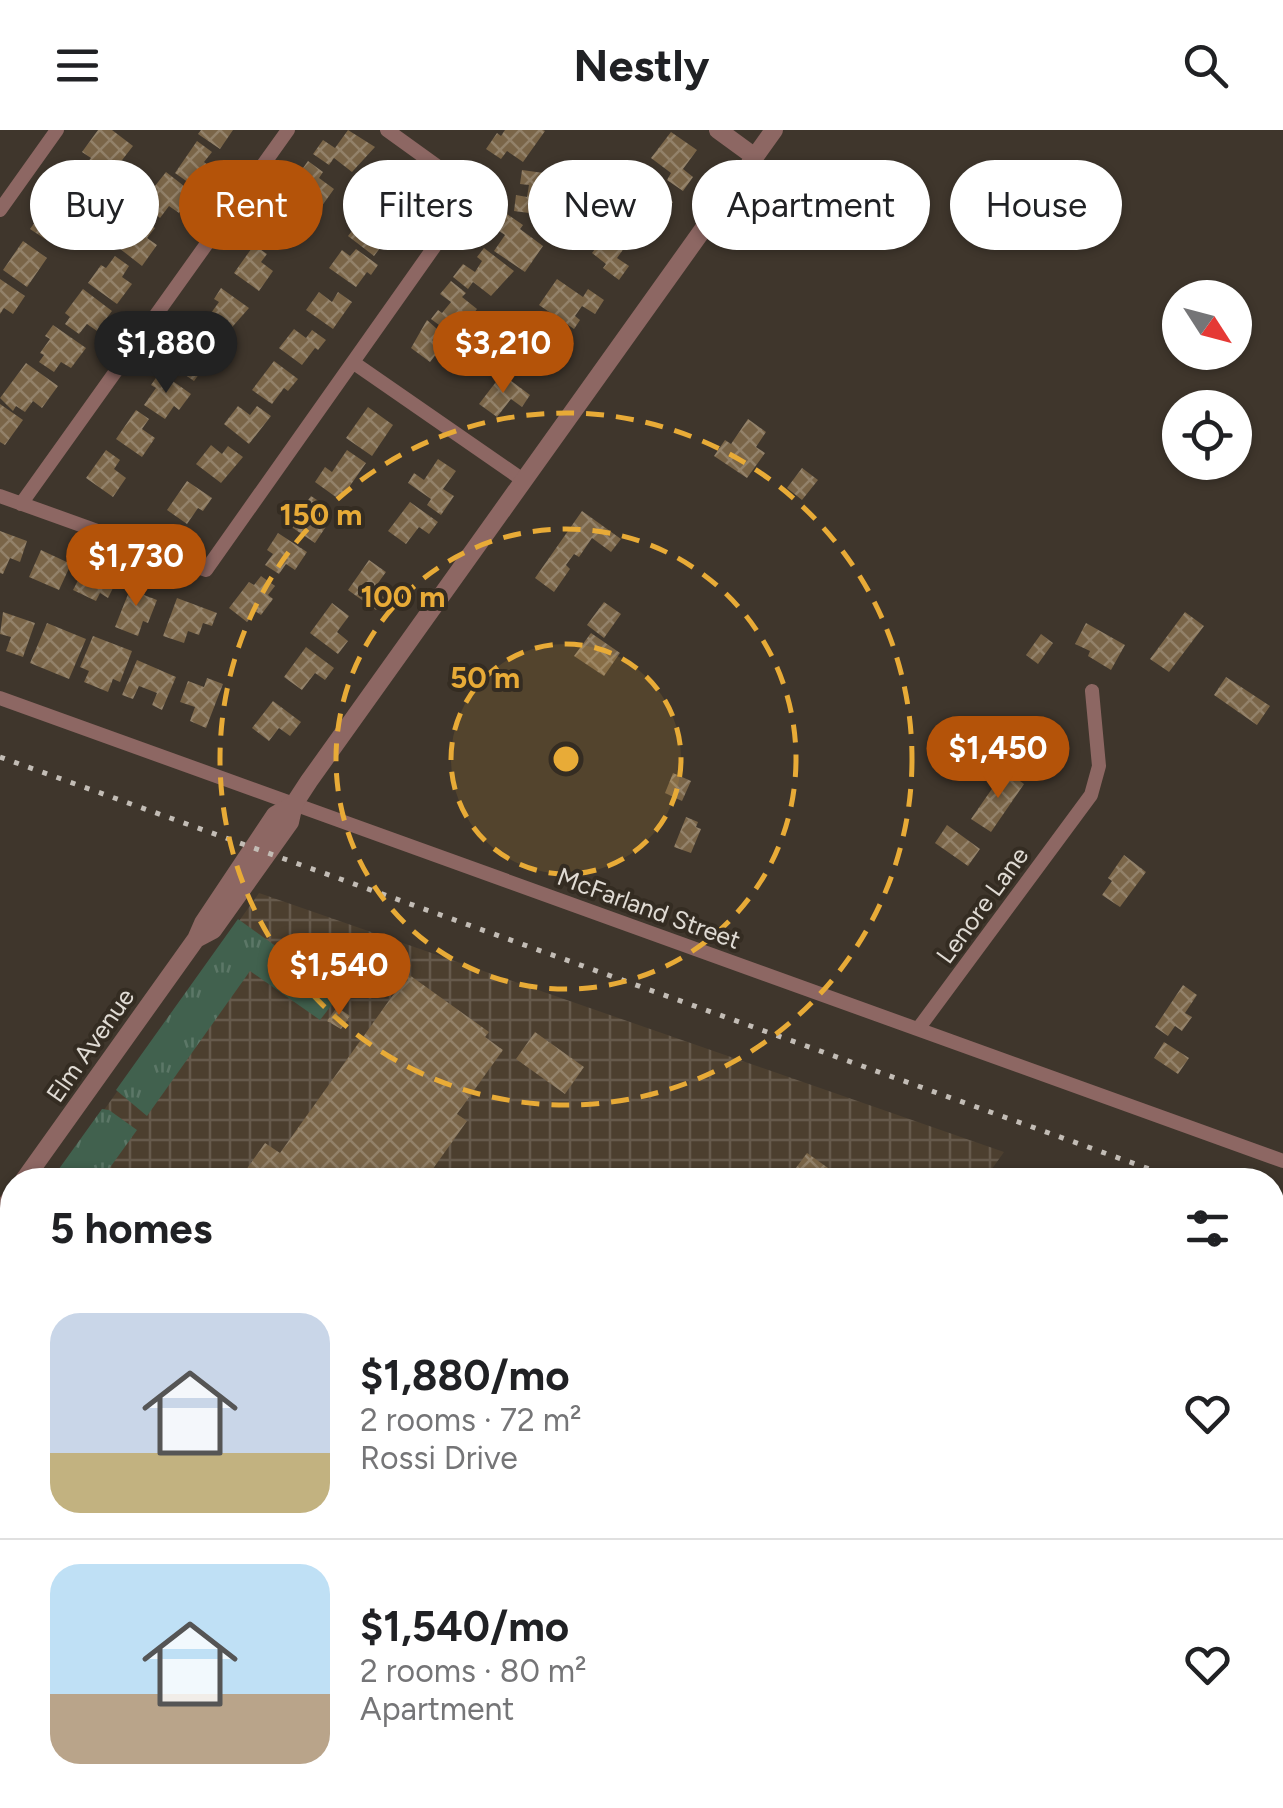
<!DOCTYPE html>
<meta charset="utf-8">
<style>
body{margin:0;font-family:Figtree,sans-serif;background:#f2f2f2;color:#202124;height:100vh;display:flex;flex-direction:column;font-size:38px;white-space:nowrap}
*{box-sizing:border-box;margin:0}
p{font-size:32px;color:#757577}
.icon{flex:none;width:55px;height:55px;fill:none;stroke:currentColor;stroke-width:2;stroke-linecap:round;stroke-linejoin:round}
.map{position:relative;flex:1;overflow:hidden}
.drawer{position:absolute;left:0px;top:1038px;width:1285px;height:642px;display:flex;flex-direction:column;background:#fff;border-radius:40px 40px 0 0;box-shadow:0 2px 8px #0004}
.drawer>*{flex:none}
.banner{position:absolute;left:30px;top:30px;width:1225px;height:90px;display:flex;gap:20px}
.needle{width:65px;rotate:126deg}
.fabs{position:absolute;left:1162px;top:150px;display:grid;gap:20px}
.fabs a{display:grid;place-items:center;width:90px;height:90px;border-radius:50%;background:#fff;box-shadow:0 2px 8px #0004;font-size:50px}
.price{position:absolute;translate:-50% -85px;padding:0 22px;border-radius:35px;background:#b45309;color:#fff;font-size:32px;line-height:65px;filter:drop-shadow(0 2px 5px #0008)}
.price::after{content:'';position:absolute;left:50%;top:60px;width:30px;height:22px;margin-left:-15px;background:inherit;clip-path:polygon(0 0,100% 0,50% 100%)}
.price.selected{background:#222;color:#fff}
ul{padding:0;list-style:none}
li{display:flex;align-items:center;gap:30px;height:250px;padding:0 50px}
li+li{border-top:2px solid #e0e0e0}
li span{display:grid;place-items:center;flex:none;width:280px;height:200px;border-radius:30px;color:#555}
li>.icon{margin-inline-start:auto}
span .icon{width:120px;height:120px;fill:#fffc;stroke-width:1}
li b{font-size:42px}
h2{display:flex;justify-content:space-between;align-items:center;height:120px;padding:0 50px;font-size:42px}
.pill{padding:0 35px;border-radius:45px;background:#fff;box-shadow:0 2px 8px #0004;font-size:35px;line-height:90px}
.pill.selected{background:#b45309;color:#fff}
header{display:flex;justify-content:space-between;align-items:center;height:130px;padding:0 50px;background:#fff;font-size:45px;font-weight:700}
.map>svg:first-child{display:block}
.industrial{fill:url(#industrial-grid)}
.grass{fill:url(#grass-tufts)}
.building{fill:url(#building-cross-hatch)}
.lines{fill:none;stroke-linecap:round;stroke-linejoin:round}
.minor{stroke:#8d6763;stroke-width:14}
.tertiary{stroke:#8d6763;stroke-width:18}
.rail{stroke:#c3bdb6;stroke-width:5;stroke-dasharray:5 10;stroke-linecap:butt}
.ring{fill:none;stroke:#e8ab37;stroke-width:5;stroke-dasharray:18 12}
.labels{text-anchor:middle;dominant-baseline:central;stroke-width:8;stroke-linejoin:round;paint-order:stroke}
.street-label{font-size:25px;fill:#e0dbd4;stroke:#342c22}
.centre{fill:#e8ab37;stroke:#342c22;stroke-width:5}
.ring-label{font-size:30px;text-anchor:middle;font-weight:bold;fill:#e8ab37;stroke:#342c22;stroke-width:8;stroke-linejoin:round;paint-order:stroke}
</style>
<header><svg class="icon" aria-label="menu" viewBox="0 0 24 24"><path d="M4 6h16M4 12h16M4 18h16"/></svg>Nestly<svg class="icon" aria-label="search" viewBox="0 0 24 24"><circle cx="10" cy="10" r="6"/><path d="M15 15l6 6"/></svg></header>
<div class="map">
<svg width="1283" height="1678" viewBox="0 0 1283 1678">
<defs>
<pattern id="industrial-grid" width="8" height="8" patternUnits="userSpaceOnUse" patternTransform="scale(2.5)"><rect width="8" height="8" fill="#4c3f2f"/><path d="M0 4h8M4 0v8" fill="none" stroke="#665a4c"/></pattern>
<pattern id="grass-tufts" width="24" height="20" patternUnits="userSpaceOnUse" patternTransform="scale(2.5)"><rect width="24" height="20" fill="#41614e"/><path d="M3 7l-1-3M5 7V3M7 7l1-3M15 17l-1-3M17 17v-4M19 17l1-3" fill="none" stroke="#5c7767"/></pattern>
<pattern id="building-cross-hatch" width="8" height="8" patternUnits="userSpaceOnUse" patternTransform="scale(2.5)"><rect width="8" height="8" fill="#7a6548"/><path d="M0 0l8 8M0 8l8-8" fill="none" stroke="#93826a"/></pattern>
</defs>
<rect width="100%" height="100%" fill="#3f362c"/>
<!-- industrial -->
<path class="industrial" d="M259,763L1004,1022L984,1050H54Z
M12,1108V1477L0,1468V1125Z
M1272,1183L1283,1190V1422L1273,1437Z
M280,1668H1221L1235,1678H295Z"/>
<!-- grass -->
<path class="grass" d="M238,789L341,863L320,890L250,841L147,986L116,960Z
M102,979L109,980L137,1000L101,1050H51Z
M1283,1422V1678H1247L1232,1668H1272V1437Z"/>
<!-- building -->
<path class="building" d="M98,0H112L133,16L112,43L105,37L101,44L87,33L91,28L82,22Z
M201,0H233L220,19L198,4Z
M348,0L375,17L352,42L334,28L329,35L313,24L323,10L335,18Z
M505,0H543L545,1L523,32L507,21L501,29L486,19L497,3L501,6Z
M671,2L697,20L683,39L693,47L683,61L667,50L671,43L651,28Z
M197,11L212,22L204,32L213,39L199,60L175,43Z
M308,31L323,42L319,48L334,59L314,87L290,69L308,52L298,45Z
M81,35L101,49L80,80L59,65Z
M406,39L430,56L424,65L419,62L411,72L423,80L413,94L397,83L400,78L386,68Z
M522,40L558,45L552,86L514,81L516,65L527,67L529,55L520,54Z
M166,42L193,63L179,83L169,76L160,88L147,77L156,65L151,61Z
M642,50L673,72L663,87L654,81L647,89L655,94L647,105L617,84Z
M52,68L76,86L61,106L52,100L45,109L30,99Z
M283,71L310,90L291,118L264,99Z
M368,80L388,95L393,87L409,99L398,113L389,106L374,126L348,106Z
M507,84L523,95L520,99L543,116L525,142L494,121L505,105L496,99Z
M141,88L155,98L147,108L157,115L142,136L119,118Z
M614,94L637,111L630,120L625,117L617,128L629,136L619,150L603,138L606,134L592,123Z
M23,111L47,128L27,157L3,140Z
M254,115L267,124L261,132L273,141L259,161L234,143Z
M484,118L514,141L491,166L473,152L468,159L453,147L463,134L475,142L482,131L477,127Z
M356,119L378,135L371,145L367,142L356,157L329,138L342,120L350,126Z
M115,126L129,136L122,147L132,154L117,174L88,153L101,135L106,138Z
M0,149L25,166L13,184L4,178L0,184Z
M557,149L583,167L588,159L604,170L595,184L582,176L575,186L580,190L574,199L539,175Z
M451,151L466,163L462,167L477,179L455,207L431,189L438,180L442,183L451,172L440,164Z
M221,158L249,178L226,204L206,190L219,172L214,169Z
M83,159L112,181L97,201L87,194L79,204L65,194L70,187L65,183Z
M319,162L332,172L338,162L352,172L333,199L306,180Z
M534,184L567,207L562,216L556,212L550,221L562,229L552,244L537,233L539,230L514,213Z
M427,190L448,209L430,232L411,218Z
M53,195L86,218L71,238L61,232L54,242L39,232L44,225L40,223L50,209L45,206Z
M197,195L222,213L194,251L174,237L181,226L177,223Z
M294,199L306,208L312,200L326,210L318,220L315,218L302,235L279,218Z
M274,231L298,249L288,261L284,258L272,274L252,260Z
M26,233L58,256L42,278L33,271L25,282L16,276L13,281L0,268Z
M160,242L191,264L179,280L174,276L165,289L144,275L156,258L151,255Z
M502,244L530,265L522,277L511,269L497,287L479,274Z
M0,274L23,290L5,315L0,312Z
M238,276L250,285L257,276L271,286L249,314L224,294Z
M368,277L393,295L372,326L346,308Z
M136,280L149,289L142,299L155,308L142,327L116,309Z
M748,289L766,302L756,317L765,323L747,348L714,326L725,310L731,314Z
M211,315L222,324L228,316L243,327L221,353L196,334Z
M106,320L120,330L114,339L126,348L113,367L86,348Z
M347,320L366,333L340,370L315,352L325,337L332,342Z
M438,329L456,341L443,359L454,366L441,385L427,375L431,369L408,353L414,343L424,350Z
M802,338L818,350L802,370L787,358Z
M187,351L212,368L203,381L198,378L187,394L167,380Z
M311,366L326,376L319,386L329,392L315,413L290,396Z
M410,372L438,392L429,404L419,397L406,414L388,401Z
M582,381L621,409L611,422L592,408L579,427L574,424L566,435L570,439L554,462L535,448Z
M0,401L27,411L20,432L10,428L3,444L0,443Z
M278,403L307,422L295,440L286,434L279,444L265,435L273,424L267,420Z
M41,420L71,434L59,460L29,447Z
M369,430L386,442L373,460L385,468L376,480L348,460Z
M88,431L119,446L108,468L100,463L96,471L73,460Z
M261,446L275,456L268,465L273,469L261,485L255,481L247,492L229,478L249,452L254,455Z
M134,449L148,454L144,465L157,470L148,493L143,491L138,506L115,497Z
M177,468L217,483L212,496L203,493L199,505L188,501L184,513L163,506Z
M604,472L621,484L604,508L587,495Z
M332,473L349,486L337,502L348,511L338,524L310,503Z
M3,482L35,493L23,527L6,521L11,507L0,504Z
M1185,482L1204,496L1169,542L1150,529Z
M47,493L86,509L69,549L30,533Z
M1086,493L1125,515L1111,540L1088,526L1090,521L1075,514Z
M591,503L620,523L604,546L574,526Z
M1041,504L1053,513L1038,534L1026,525Z
M93,506L132,521L120,552L113,549L108,562L84,552L89,541L80,537Z
M306,517L334,538L325,550L315,543L302,560L284,547Z
M137,530L176,547L162,580L152,575L157,563L139,556L133,569L122,565Z
M1226,547L1270,576L1257,595L1214,565Z
M207,548L223,554L206,598L190,591L195,577L180,572L188,551L204,557Z
M273,571L301,592L290,606L279,598L269,611L252,598Z
M1005,640L1024,654L991,702L971,689Z
M673,643L691,651L682,671L665,663Z
M686,687L698,692L696,697L701,699L691,723L674,717Z
M947,695L980,719L968,736L935,713Z
M1124,725L1146,742L1120,777L1102,765L1112,751L1108,748Z
M408,844L489,902L485,907L503,920L457,984L467,991L425,1050H239L265,1013L280,1023Z
M1183,855L1197,865L1185,883L1192,887L1182,901L1175,896L1168,906L1155,897Z
M337,877L350,886L341,899L327,891Z
M535,902L584,937L565,964L516,929Z
M1164,912L1189,928L1178,944L1154,928Z
M807,1023L845,1050H787Z
M71,1668H98L112,1678H64Z
M308,1668H355L348,1678H323Z
M589,1668H858L857,1678H588Z"/>
<g class="lines">
<!-- minor -->
<path class="minor" d="M0,80L57,0
M354,233L523,350
M0,366L206,440L473,62L387,0
M21,374L288,0
M0,568L1283,1031
M918,899L1091,665L1099,636L1092,561
M0,1492L12,1501
M244,1668L258,1678
M929,1678L936,1668"/>
<!-- tertiary -->
<path class="tertiary" d="M718,0L755,27
M196,809L213,800L290,692L294,674L309,651L774,0
M24,1050L196,809L203,793L275,685L294,674
M0,1084L12,1066"/>
<!-- rail -->
<path class="rail" d="M0,627L1180,1050
M1272,1083L1283,1087"/>
</g>
<!-- distance rings -->
<circle cx="566" cy="629" r="115" fill="#e8ab37" fill-opacity=".12"/>
<g class="ring">
<circle cx="566" cy="629" r="115"/>
<circle cx="566" cy="629" r="230"/>
<circle cx="566" cy="629" r="346"/>
</g>
<g class="labels">
<!-- street labels -->
<g class="street-label">
<text transform="translate(982 775) rotate(-54)">Lenore Lane</text>
<text transform="translate(649 778) rotate(20)">McFarland Street</text>
<text transform="translate(90 915) rotate(-55)">Elm Avenue</text>
</g>
</g>
<circle cx="566" cy="629" r="15" class="centre"/>
<g class="ring-label">
<text x="321" y="395">150 m</text>
<text x="403" y="477">100 m</text>
<text x="485" y="558">50 m</text>
</g>
</svg>
<div class="fabs">
<a><svg class="needle" viewBox="-14 -14 28 28"><path d="M0-13l5 13h-10z" fill="#e53935"/><path d="M0 13l5-13h-10z" fill="#757577"/></svg></a>
<a><svg class="icon" aria-label="locate" viewBox="0 0 24 24"><circle cx="12" cy="12" r="6"/><path d="M12 2v4M12 18v4M2 12h4M18 12h4"/></svg></a>
</div>
<b class="price selected" style="left:166px;top:266px">$1,880</b>
<b class="price" style="left:503px;top:266px">$3,210</b>
<b class="price" style="left:136px;top:479px">$1,730</b>
<b class="price" style="left:998px;top:671px">$1,450</b>
<b class="price" style="left:339px;top:888px">$1,540</b>
<div class="banner">
<a class="pill">Buy</a>
<a class="pill selected">Rent</a>
<a class="pill">Filters</a>
<a class="pill">New</a>
<a class="pill">Apartment</a>
<a class="pill">House</a>
</div>
<section class="drawer">
<h2>5 homes<svg class="icon" aria-label="filters" viewBox="0 0 24 24"><path d="M4 7h16M4 17h16"/><circle cx="9" cy="7" r="2"/><circle cx="15" cy="17" r="2"/></svg></h2>
<ul>
<li><span style="background:linear-gradient(#c9d6e8 70%,#c2b280 0)"><svg class="icon" aria-label="home" viewBox="0 0 24 24"><path d="M3 11l9-7 9 7M6 9v11h12V9"/></svg></span><div><b>$1,880/mo</b><p>2 rooms · 72 m²</p><p>Rossi Drive</p></div><svg class="icon" aria-label="heart" viewBox="0 0 24 24"><path d="M12 20l-8-8c-3-5 5-10 8-4 3-6 11-1 8 4z"/></svg></li>
<li><span style="background:linear-gradient(#bfe0f5 65%,#b9a48a 0)"><svg class="icon" aria-label="home" viewBox="0 0 24 24"><path d="M3 11l9-7 9 7M6 9v11h12V9"/></svg></span><div><b>$1,540/mo</b><p>2 rooms · 80 m²</p><p>Apartment</p></div><svg class="icon" aria-label="heart" viewBox="0 0 24 24"><path d="M12 20l-8-8c-3-5 5-10 8-4 3-6 11-1 8 4z"/></svg></li>
</ul>
</section>
</div>
